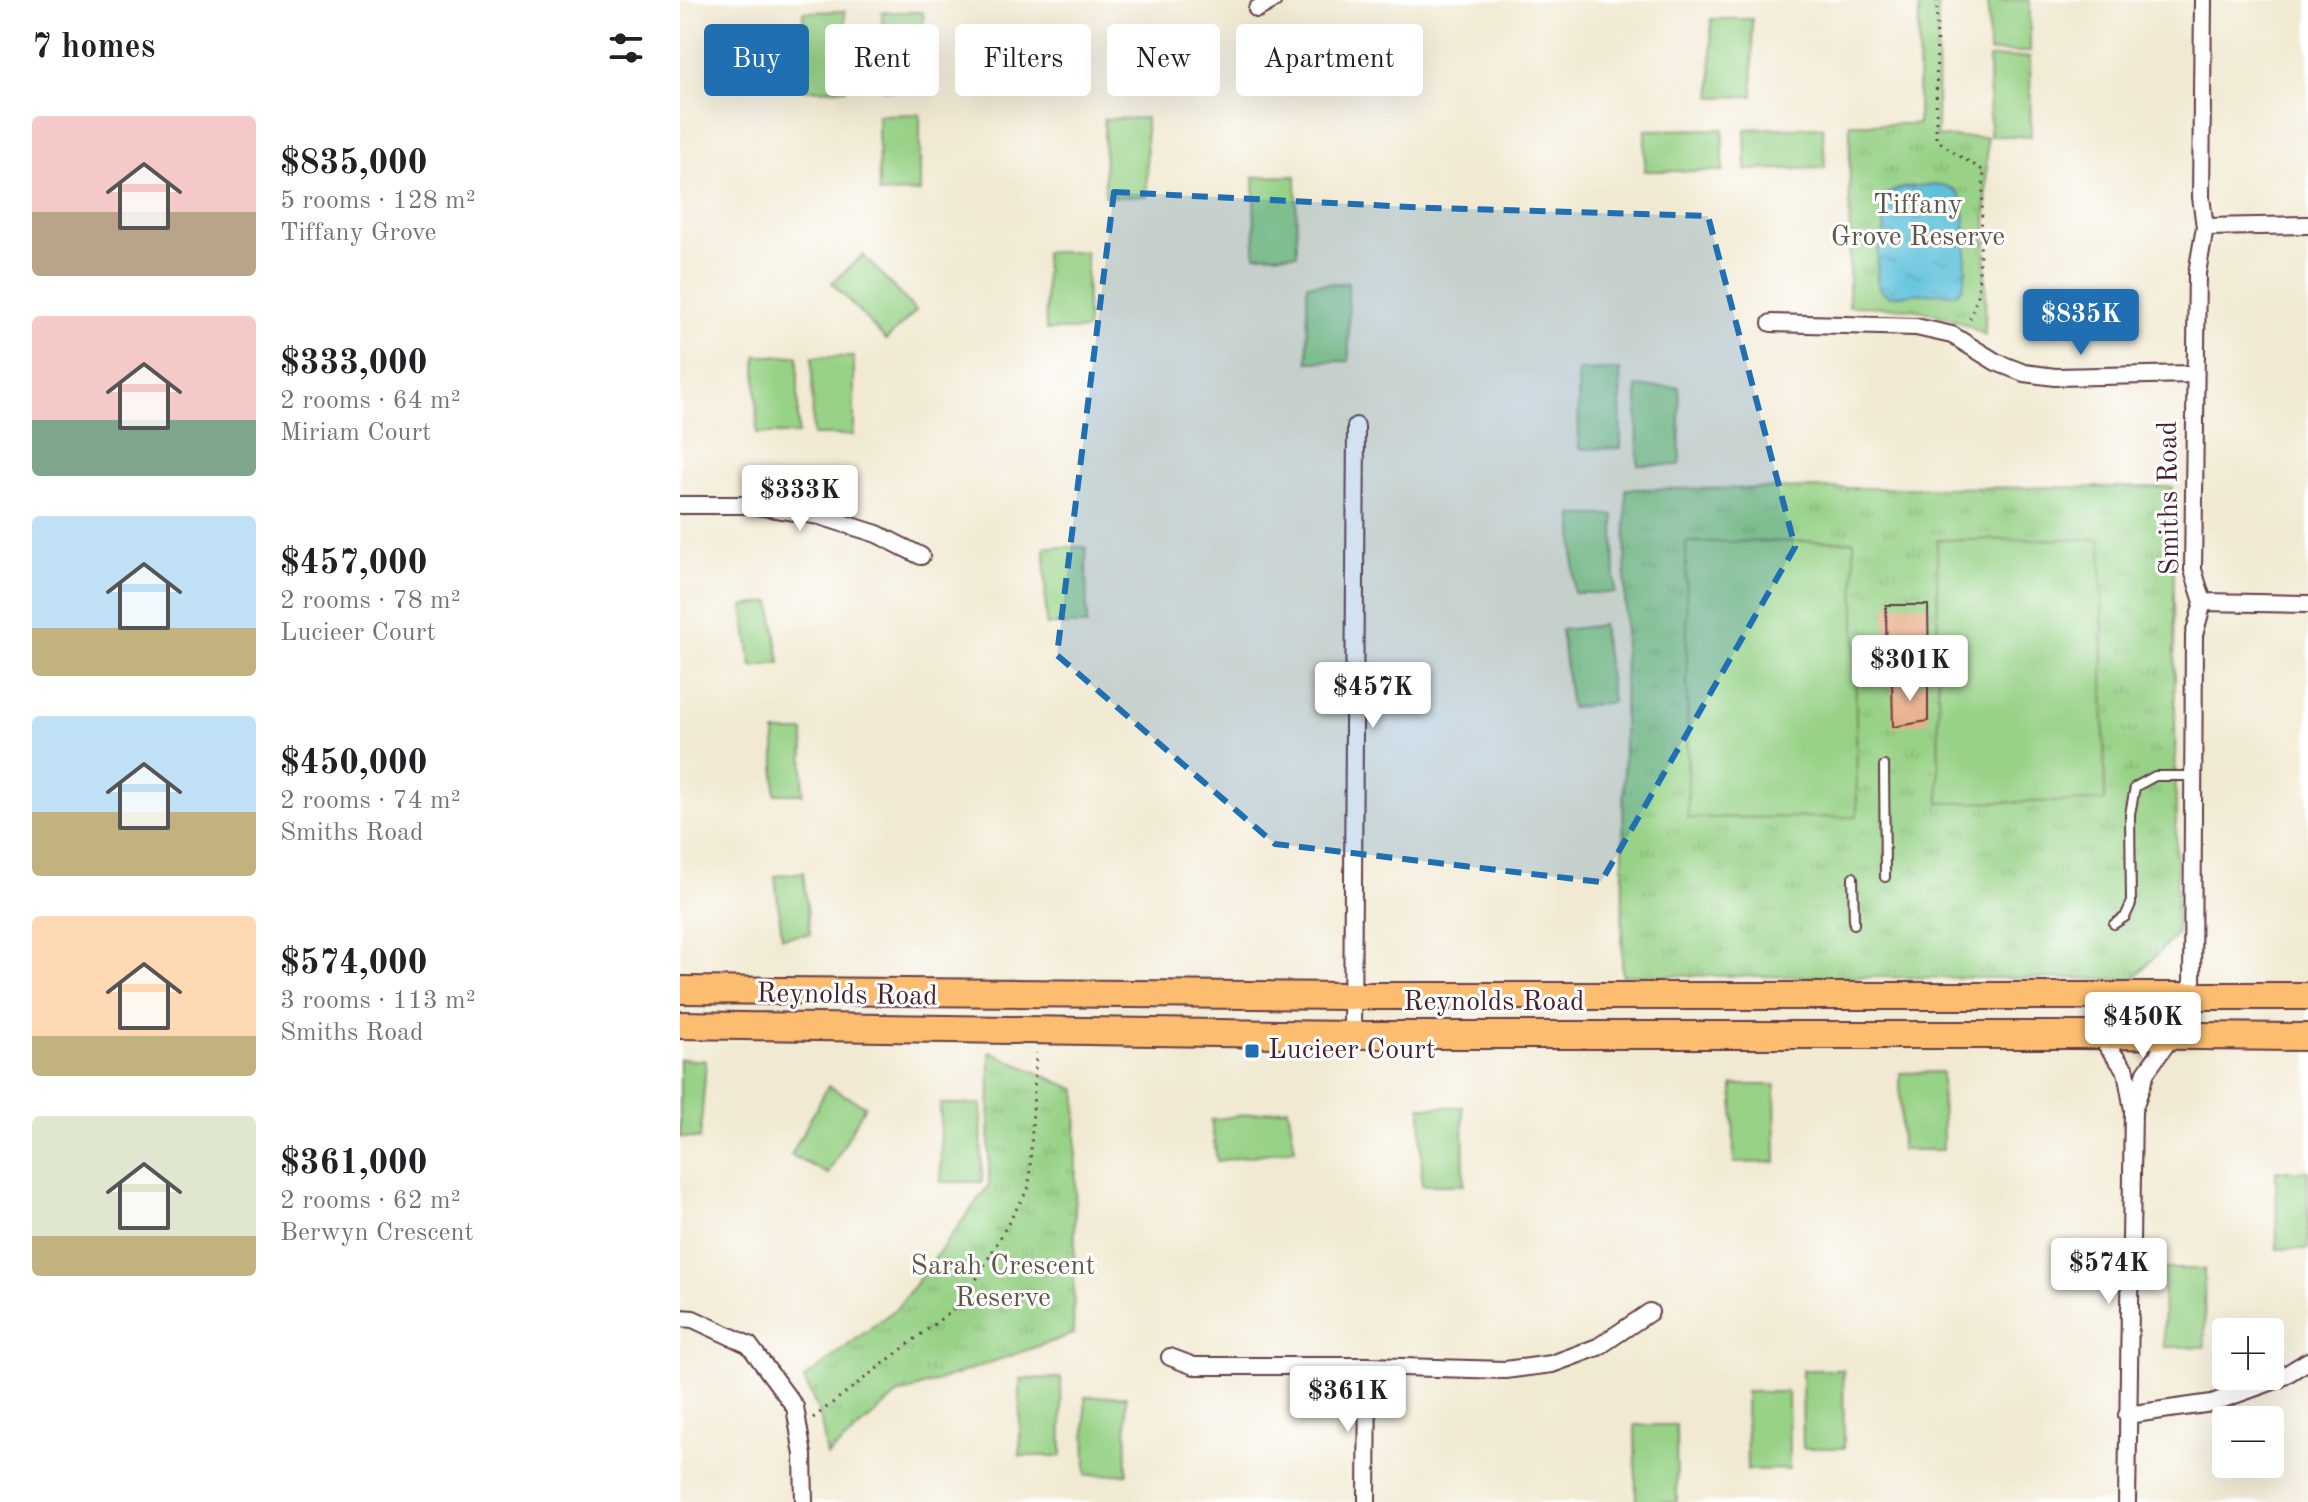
<!DOCTYPE html>
<meta charset="utf-8">
<style>
body{margin:0;font-family:"Old Standard TT",serif;background:#f6f6f6;color:#202124;height:100vh;display:flex;flex-direction:column;font-size:30px;white-space:nowrap}
*{box-sizing:border-box;margin:0}
p{font-size:26px;color:#757577}
.icon{flex:none;width:44px;height:44px;fill:none;stroke:currentColor;stroke-width:2;stroke-linecap:round;stroke-linejoin:round}
.map{position:relative;flex:1;overflow:hidden}
.side{display:flex;flex-direction:column;background:#fff;width:680px}
.side>*{flex:none}
.top-card{position:absolute;left:24px;top:24px;width:760px;height:72px;display:flex;gap:16px}
.fabs{position:absolute;left:1532px;top:1318px;display:grid;gap:16px}
.fabs a{display:grid;place-items:center;width:72px;height:72px;border-radius:8px;background:#fff;box-shadow:0 8px 32px #0002;font-size:40px}
.price{position:absolute;translate:-50% -68px;padding:0 18px;border-radius:8px;background:#fff;color:#222;font-size:26px;line-height:52px;filter:drop-shadow(0 2px 4px #0008)}
.price::after{content:'';position:absolute;left:50%;top:48px;width:24px;height:18px;margin-left:-12px;background:inherit;clip-path:polygon(0 0,100% 0,50% 100%)}
.price.on{background:#1f6fb2;color:#fff}
ul{padding:0;list-style:none}
li{display:flex;align-items:center;gap:24px;height:200px;padding:0 32px}
li span{display:grid;place-items:center;flex:none;width:224px;height:160px;border-radius:8px;color:#555}
li>.icon{margin-inline-start:auto}
span .icon{width:96px;height:96px;fill:#fffc;stroke-width:1}
li b{font-size:34px}
h2{display:flex;justify-content:space-between;align-items:center;height:96px;padding:0 32px;font-size:34px}
.tag{padding:0 28px;border-radius:8px;background:#fff;box-shadow:0 8px 32px #0002;font-size:28px;line-height:72px}
.tag.on{background:#1f6fb2;color:#fff}
main{display:flex;flex:1;min-height:0}
.map>svg:first-child{display:block}
.park{fill:url(#park-tufts);stroke:#707858;stroke-width:2}
.garden{fill:#97d286;stroke:#707858;stroke-width:2}
.water{fill:url(#water-ripples);stroke:#547083;stroke-width:2}
.building{fill:#e8ae89}
.lines{fill:none;stroke-linecap:round;stroke-linejoin:round}
.service-casing{stroke:#633d44;stroke-width:12}
.minor-casing{stroke:#633d44;stroke-width:20}
.primary-casing{stroke:#633d44;stroke-width:30}
.path{stroke:#633d44;stroke-width:3;stroke-dasharray:2 6;stroke-linecap:butt}
.service{stroke:#fff;stroke-width:8}
.minor{stroke:#fff;stroke-width:16}
.primary{stroke:#fcbd6f;stroke-width:26}
.marked{fill:#1f6fb2;fill-opacity:0.2;stroke:#1f6fb2;stroke-width:6;stroke-dasharray:16 10;stroke-linejoin:round}
.poi-dot{fill:#1f6fb2;stroke:#fff;stroke-width:3}
.labels{text-anchor:middle;dominant-baseline:central;stroke-width:6;stroke-linejoin:round;paint-order:stroke}
.park-label{font-size:28px;fill:#615546;stroke:#fff}
.street-label{font-size:28px;fill:#4a1f2b;stroke:#fff}
.poi-label{font-size:28px;fill:#4a1f2b;stroke:#fff;text-anchor:start}
</style>
<main>
<section class="side">
<h2>7 homes<svg class="icon" aria-label="filters" viewBox="0 0 24 24"><path d="M4 7h16M4 17h16"/><circle cx="9" cy="7" r="2"/><circle cx="15" cy="17" r="2"/></svg></h2>
<ul>
<li><span style="background:linear-gradient(#f6c9c9 60%,#b9a48a 0)"><svg class="icon" aria-label="home" viewBox="0 0 24 24"><path d="M3 11l9-7 9 7M6 9v11h12V9"/></svg></span><div><b>$835,000</b><p>5 rooms · 128 m²</p><p>Tiffany Grove</p></div></li>
<li><span style="background:linear-gradient(#f6c9c9 65%,#7fa58c 0)"><svg class="icon" aria-label="home" viewBox="0 0 24 24"><path d="M3 11l9-7 9 7M6 9v11h12V9"/></svg></span><div><b>$333,000</b><p>2 rooms · 64 m²</p><p>Miriam Court</p></div></li>
<li><span style="background:linear-gradient(#bfe0f5 70%,#c2b280 0)"><svg class="icon" aria-label="home" viewBox="0 0 24 24"><path d="M3 11l9-7 9 7M6 9v11h12V9"/></svg></span><div><b>$457,000</b><p>2 rooms · 78 m²</p><p>Lucieer Court</p></div></li>
<li><span style="background:linear-gradient(#bfe0f5 60%,#c2b280 0)"><svg class="icon" aria-label="home" viewBox="0 0 24 24"><path d="M3 11l9-7 9 7M6 9v11h12V9"/></svg></span><div><b>$450,000</b><p>2 rooms · 74 m²</p><p>Smiths Road</p></div></li>
<li><span style="background:linear-gradient(#ffd9b3 75%,#c2b280 0)"><svg class="icon" aria-label="home" viewBox="0 0 24 24"><path d="M3 11l9-7 9 7M6 9v11h12V9"/></svg></span><div><b>$574,000</b><p>3 rooms · 113 m²</p><p>Smiths Road</p></div></li>
<li><span style="background:linear-gradient(#dfe7d0 75%,#c2b280 0)"><svg class="icon" aria-label="home" viewBox="0 0 24 24"><path d="M3 11l9-7 9 7M6 9v11h12V9"/></svg></span><div><b>$361,000</b><p>2 rooms · 62 m²</p><p>Berwyn Crescent</p></div></li>
</ul>
</section>
<div class="map">
<svg width="1628" height="1502" viewBox="0 0 1628 1502">
<defs>
<pattern id="park-tufts" width="24" height="20" patternUnits="userSpaceOnUse" patternTransform="scale(2)"><rect width="24" height="20" fill="#97d286"/><path d="M3 7l-1-3M5 7V3M7 7l1-3M15 17l-1-3M17 17v-4M19 17l1-3" fill="none" stroke="#84b474"/></pattern>
<pattern id="water-ripples" width="26" height="14" patternUnits="userSpaceOnUse" patternTransform="scale(2)"><rect width="26" height="14" fill="#5dc1db"/><path d="M2 4q2-2 4 0t4 0M15 11q2-2 4 0t4 0" fill="none" stroke="#52a5bc"/></pattern>
</defs>
<rect width="100%" height="100%" fill="#fff"/>
<filter id="ink" filterUnits="userSpaceOnUse"><feTurbulence type="fractalNoise" baseFrequency=".0125" numOctaves="2"/><feDisplacementMap in="SourceGraphic" scale="16" xChannelSelector="R" yChannelSelector="G"/><feConvolveMatrix kernelMatrix="1 2 1 2 8 2 1 2 1" color-interpolation-filters="sRGB"/></filter>
<filter id="wash" filterUnits="userSpaceOnUse"><feTurbulence type="fractalNoise" baseFrequency=".006" numOctaves="4" result="noise"/><feDisplacementMap in="SourceGraphic" scale="32" xChannelSelector="R" yChannelSelector="G"/><feGaussianBlur stdDeviation="1.8" result="paint"/><feColorMatrix in="noise" values="0 0 0 0 0 0 0 0 0 0 0 0 0 0 0 0 0 1.4 0 .05"/><feComposite in="paint" operator="in"/></filter>
<g filter="url(#wash)">
<rect width="100%" height="100%" fill="#f1e9d1"/>
<!-- park -->
<path class="park" d="M1239,0H1258L1257,137H1307L1305,335C1257,307 1224,307 1169,306L1170,124H1238Z
M1493,487L1497,934L1453,979L942,975L946,489Z
M310,1052L397,1090L393,1334L217,1395L147,1456L140,1415L124,1379L217,1308L309,1185Z"/>
<!-- garden -->
<path class="garden" d="M1308,0H1350V52H1309Z
M165,11L166,89L124,90L123,12Z
M202,12H243L244,90H203Z
M1031,19H1072L1073,96L1032,97Z
M1350,57L1351,136H1310L1309,58Z
M240,114V192L199,193L198,115Z
M466,118L467,196L425,197L424,119Z
M1143,127L1145,168L1066,170L1065,129Z
M1043,129V171H965V130Z
M616,176L617,254L575,255L574,177Z
M365,252H406L407,330H366Z
M183,255L236,311L206,340L152,283Z
M668,283L669,361L628,362L627,284Z
M76,356H118V434H77Z
M132,357H174V435H133Z
M940,370L941,448L899,449L898,371Z
M957,387H999L1000,465H958Z
M893,515H934L935,593H894Z
M1421,539L1425,801L1259,803L1257,540Z
M1174,541L1177,817L1008,818L1006,542Z
M365,547H406L407,625H366Z
M91,602L100,663L72,667L63,606Z
M922,625L932,702L891,708L881,630Z
M95,732H124L123,794H95Z
M123,872L130,934L102,937L95,876Z
M0,1059L26,1061L20,1139L0,1137Z
M1262,1072L1263,1150H1221L1220,1073Z
M1053,1085H1095L1096,1162L1054,1163Z
M148,1086L185,1106L148,1174L111,1155Z
M301,1104L302,1182H261L260,1104Z
M741,1107H783L784,1185H742Z
M608,1108L615,1149L537,1161L531,1120Z
M1596,1171H1628V1249H1597Z
M1483,1269H1524L1525,1347H1484Z
M1122,1370H1163L1164,1448H1123Z
M381,1378L382,1456H340V1379Z
M1066,1392H1108L1109,1469L1067,1470Z
M446,1396L447,1474L406,1475L405,1397Z
M955,1425H996L997,1502H956Z"/>
<!-- water -->
<path class="water" d="M1262,185C1269,187 1275,189 1279,195C1288,207 1287,271 1283,287L1275,294L1247,293L1209,296L1200,290L1197,280L1198,251L1205,229L1200,206L1202,198C1218,184 1242,186 1262,185Z"/>
<g id="blocks">
<!-- building -->
<path class="building" d="M1206,605H1248L1249,672L1207,673Z
M1212,681L1248,682V721L1213,727Z"/>
</g>
</g>
<g filter="url(#ink)">
<use href="#blocks" fill-opacity="0" stroke="#633d44" stroke-width="2"/>
<g class="lines">
<defs>
<path id="service" d="M1204,766L1205,877
M1173,877L1174,924
M1434,924L1445,917L1451,904L1450,814L1455,787L1475,776H1512"/>
<path id="minor" d="M577,9L593,0
M1525,227L1628,225
M1091,323L1236,327L1272,335L1316,362L1344,373L1375,377L1514,374
M0,505H71L140,516L197,534L241,556
M1523,602L1628,604
M1512,994L1514,635L1523,602L1513,570L1517,273L1525,227L1521,197L1523,0
M672,1035L676,426
M1419,1035L1446,1071L1453,1110L1447,1502
M1454,1108L1466,1072L1492,1036
M0,1318L13,1319L69,1345L115,1407L123,1455L124,1502
M490,1357L514,1366H688L825,1370L872,1364L918,1347L970,1312
M1447,1415L1532,1403L1599,1379L1628,1361
M687,1502L688,1366"/>
<path id="primary" d="M0,990L671,996H1628
M0,1025L672,1035H1419L1628,1037"/>
</defs>
<!-- service casing -->
<use href="#service" class="service-casing"/>
<!-- minor casing -->
<use href="#minor" class="minor-casing"/>
<!-- primary casing -->
<use href="#primary" class="primary-casing"/>
<!-- path -->
<path class="path" d="M1257,0L1256,138C1270,152 1287,160 1304,171L1298,295L1290,319
M133,1418L284,1301L349,1187L356,1053"/>
<!-- service -->
<use href="#service" class="service"/>
<!-- minor -->
<use href="#minor" class="minor"/>
<!-- primary -->
<use href="#primary" class="primary"/>
</g>
</g>
<!-- marked area -->
<path class="marked" d="M434,192L751,208L1028,216L1115,547L921,882L595,844L377,655Z"/>
<!-- markers -->
<rect class="poi-dot" x="564" y="1043" width="16" height="16" rx="4"/>
<g class="labels">
<!-- park labels -->
<g class="park-label">
<text x="1238" y="206">Tiffany<tspan x="1238" dy="32">Grove Reserve</tspan></text>
<text x="323" y="1267">Sarah Crescent<tspan x="323" dy="32">Reserve</tspan></text>
</g>
<!-- street labels -->
<g class="street-label">
<text transform="translate(1490 498) rotate(-91)">Smiths Road</text>
<text transform="translate(167 996) rotate(1)">Reynolds Road</text>
<text x="814" y="1003">Reynolds Road</text>
</g>
<!-- poi labels -->
<g class="poi-label">
<text x="588" y="1051">Lucieer Court</text>
</g>
</g>
</svg>
<div class="fabs">
<a>+</a>
<a>−</a>
</div>
<b class="price on" style="left:1401px;top:357px">$835K</b>
<b class="price" style="left:120px;top:533px">$333K</b>
<b class="price" style="left:1230px;top:703px">$301K</b>
<b class="price" style="left:693px;top:730px">$457K</b>
<b class="price" style="left:1463px;top:1060px">$450K</b>
<b class="price" style="left:1429px;top:1306px">$574K</b>
<b class="price" style="left:668px;top:1434px">$361K</b>
<div class="top-card">
<a class="tag on">Buy</a>
<a class="tag">Rent</a>
<a class="tag">Filters</a>
<a class="tag">New</a>
<a class="tag">Apartment</a>
</div>
</div>
</main>
